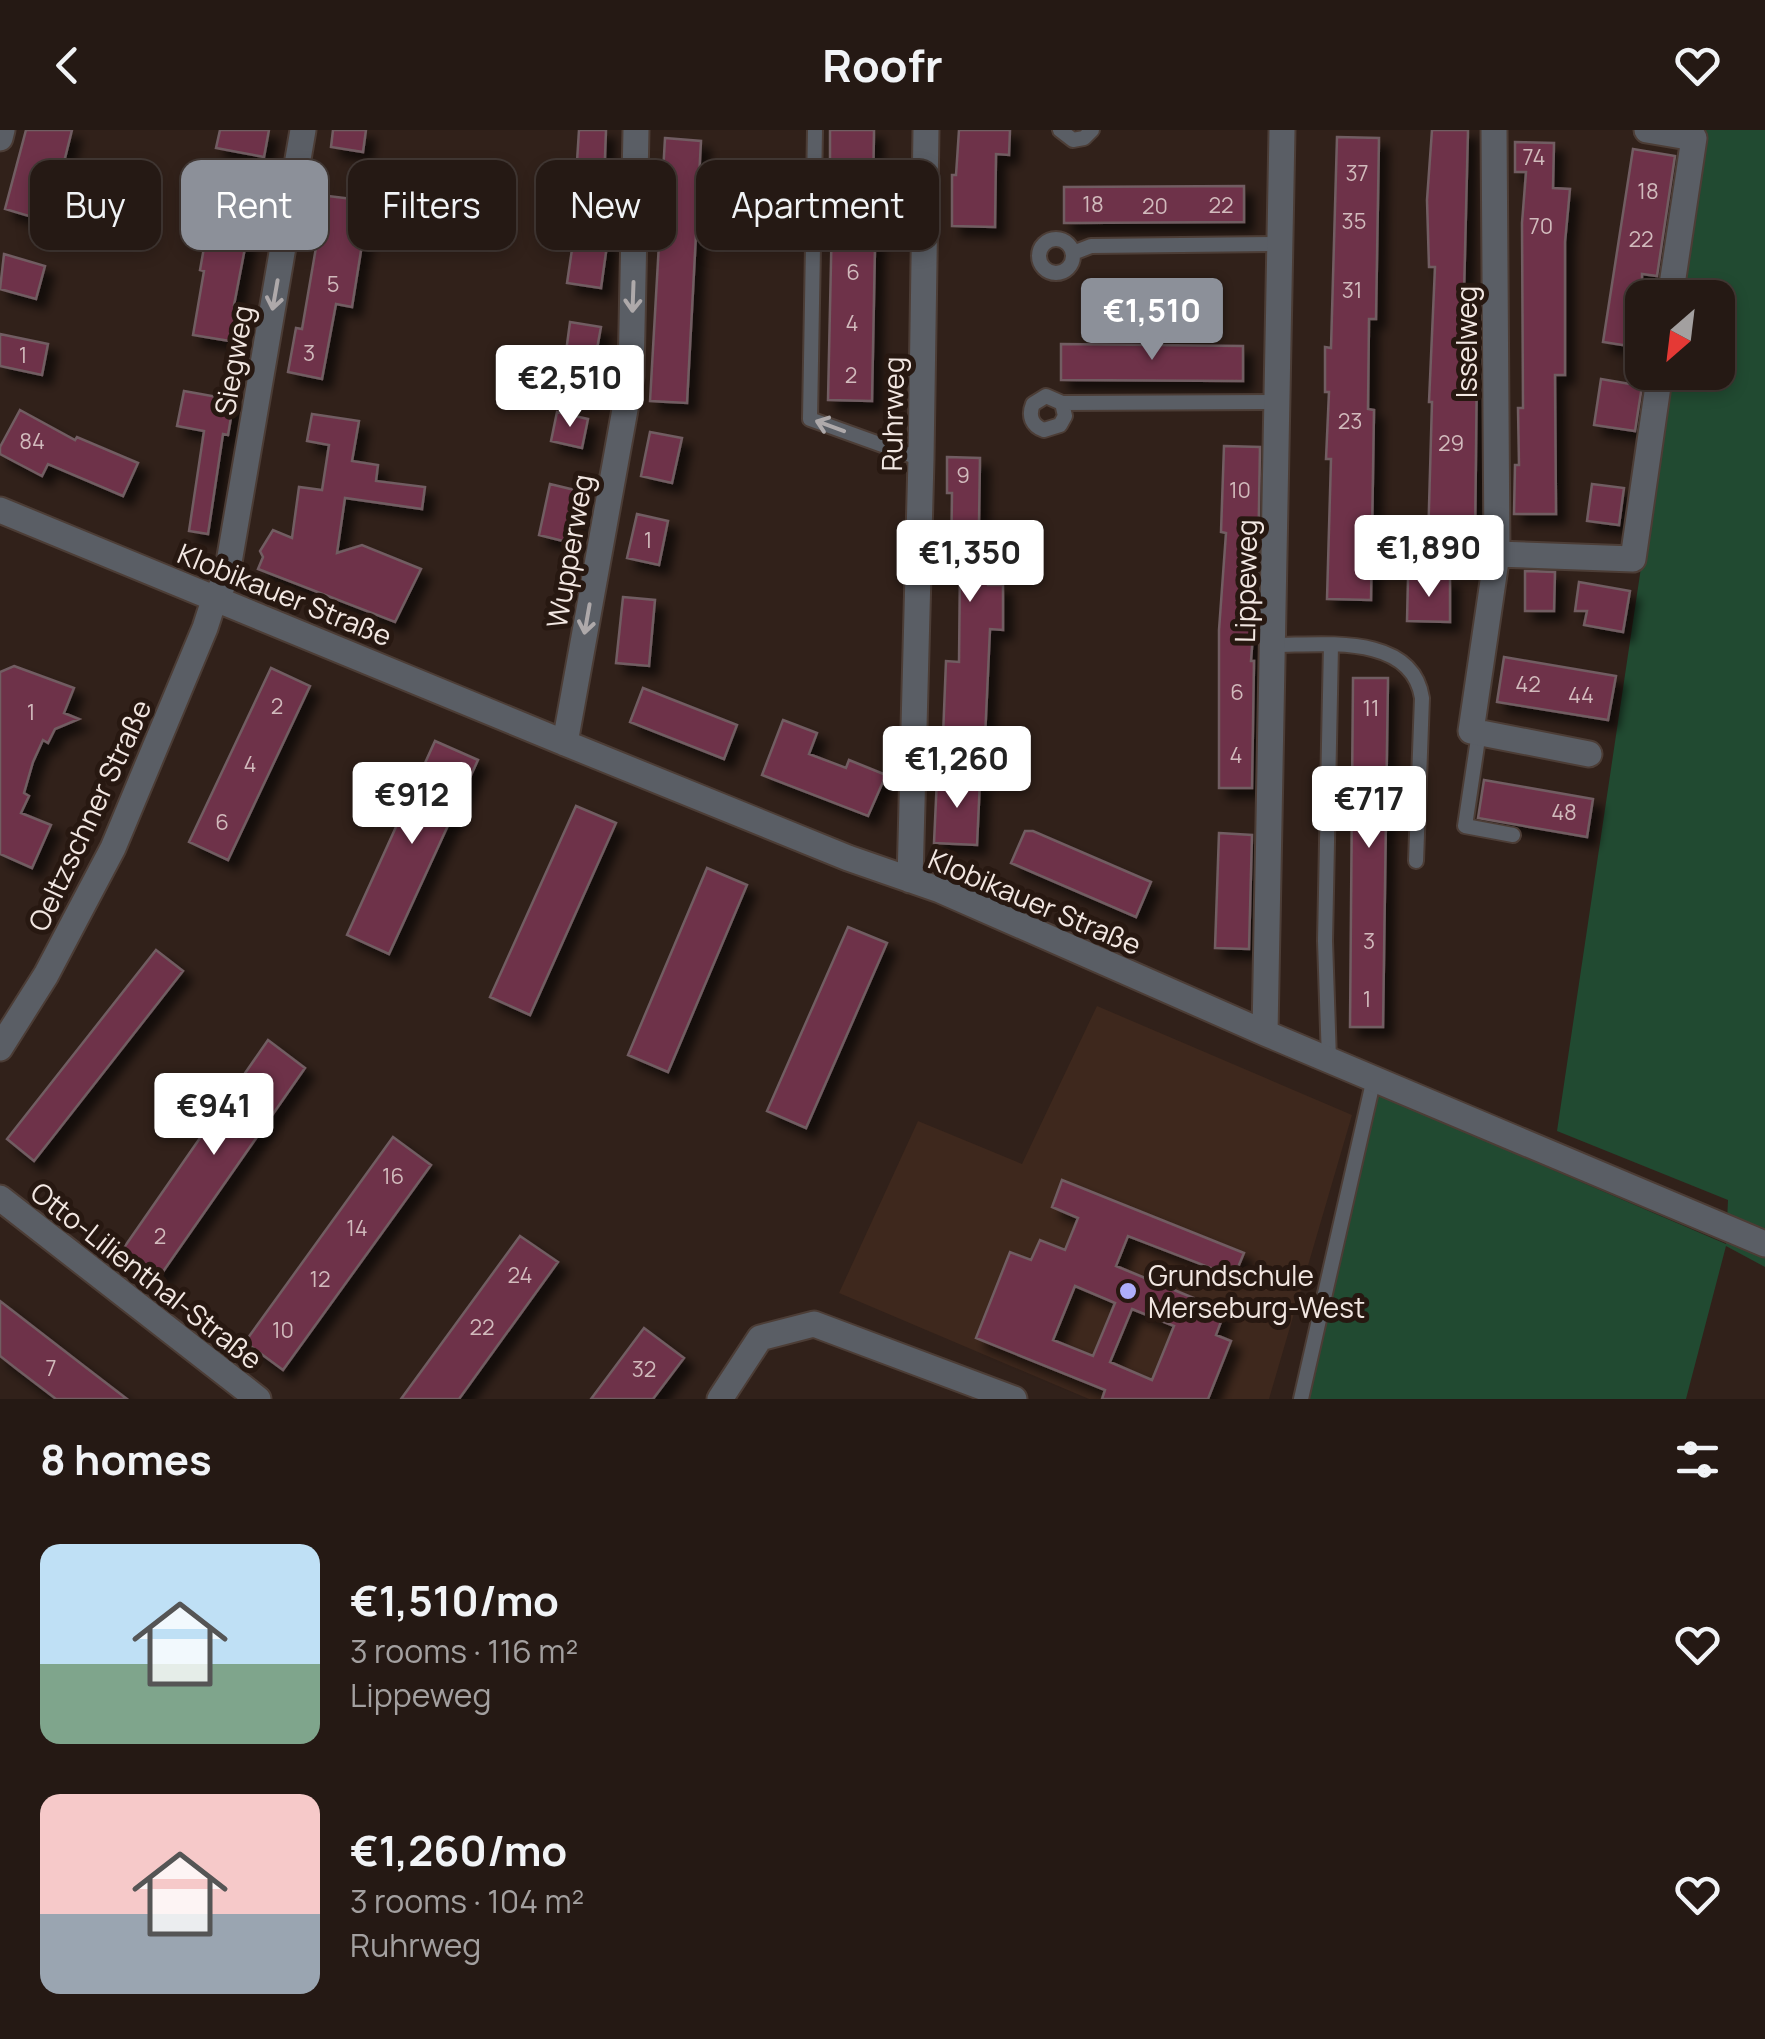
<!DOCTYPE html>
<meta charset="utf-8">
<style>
body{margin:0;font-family:Manrope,sans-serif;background:#2d221d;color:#f1f3f6;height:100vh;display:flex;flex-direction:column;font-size:38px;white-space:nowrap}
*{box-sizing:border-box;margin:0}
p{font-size:32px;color:#a3a0a0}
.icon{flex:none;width:55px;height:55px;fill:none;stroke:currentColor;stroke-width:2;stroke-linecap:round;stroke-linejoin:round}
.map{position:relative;height:1269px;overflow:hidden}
.panel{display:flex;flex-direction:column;background:#251914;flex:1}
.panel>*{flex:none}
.hud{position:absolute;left:30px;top:30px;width:1000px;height:90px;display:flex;gap:20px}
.needle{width:65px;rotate:208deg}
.buttons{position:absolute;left:1625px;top:150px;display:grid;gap:20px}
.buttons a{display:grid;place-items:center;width:110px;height:110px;border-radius:20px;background:#251914;box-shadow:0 5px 15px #0003,0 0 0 2px #423834;font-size:50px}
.price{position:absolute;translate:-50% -85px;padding:0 22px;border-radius:10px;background:#fff;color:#222;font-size:32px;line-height:65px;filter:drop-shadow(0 2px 5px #0008)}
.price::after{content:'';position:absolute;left:50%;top:60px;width:30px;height:22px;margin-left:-15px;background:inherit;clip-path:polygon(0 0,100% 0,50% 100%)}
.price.selected{background:#8c9099;color:#fff}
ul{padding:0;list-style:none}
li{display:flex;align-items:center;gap:30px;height:250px;padding:0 40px}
li span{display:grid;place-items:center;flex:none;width:280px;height:200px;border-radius:20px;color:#555}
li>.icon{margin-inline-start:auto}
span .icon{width:120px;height:120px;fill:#fffc;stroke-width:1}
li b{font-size:42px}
h2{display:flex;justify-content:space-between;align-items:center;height:120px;padding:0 40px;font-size:42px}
.chip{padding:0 35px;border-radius:20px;background:#251914;box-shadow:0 5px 15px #0003,0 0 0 2px #423834;font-size:35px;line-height:90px}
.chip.selected{background:#8c9099;color:#fff}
header{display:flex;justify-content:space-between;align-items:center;height:130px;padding:0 40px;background:#251914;font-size:45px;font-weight:700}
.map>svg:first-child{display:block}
.built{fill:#3e281d}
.green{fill:#214a31}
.building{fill:#6e3348;stroke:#715d62;stroke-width:2.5;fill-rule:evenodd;filter:url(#shadow)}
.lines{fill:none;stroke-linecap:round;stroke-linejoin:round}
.lane-casing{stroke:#4c3d36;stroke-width:18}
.street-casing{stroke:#4c3d36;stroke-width:29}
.lane{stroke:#5a5e65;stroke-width:14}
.street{stroke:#5a5e65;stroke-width:25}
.oneway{stroke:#aea9aa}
.poi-dot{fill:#aeaefa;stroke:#271811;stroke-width:4}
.labels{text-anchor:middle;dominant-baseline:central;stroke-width:10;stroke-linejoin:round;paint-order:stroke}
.number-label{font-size:22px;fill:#d1babc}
.street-label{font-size:28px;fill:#f2e7e2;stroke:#271811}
.poi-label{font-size:28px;fill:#f2e7e2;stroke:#271811;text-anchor:start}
</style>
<header><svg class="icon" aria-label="back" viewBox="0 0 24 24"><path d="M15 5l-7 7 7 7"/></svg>Roofr<svg class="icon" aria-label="heart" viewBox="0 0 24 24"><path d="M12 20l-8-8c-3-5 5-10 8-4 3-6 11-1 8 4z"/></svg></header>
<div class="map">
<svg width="1765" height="1269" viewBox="0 0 1765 1269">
<defs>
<filter id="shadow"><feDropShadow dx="9" dy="9" stdDeviation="5" flood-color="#0009"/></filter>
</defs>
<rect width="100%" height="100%" fill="#31211a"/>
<!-- built -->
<path class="built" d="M1097,876L1352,985L1269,1269H1089L839,1163L918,991L1022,1034Z"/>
<!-- green -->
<path class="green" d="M1706,0H1765V1137L1726,1116L1686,1269H1305L1376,964L1726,1114L1728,1070L1557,1001L1670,243L1718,242V168L1681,167Z"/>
<!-- building -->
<path class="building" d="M26,0H72L49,92L5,79Z
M220,0H269L264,27L216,18Z
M333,0H366L363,22L331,17Z
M579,0H606L602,107L608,108L601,158L567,153L578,79H574Z
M830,0H874L873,65H876L872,271L828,270L833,40H830Z
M959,0H1010L1009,25L996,24L995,97L952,96V45H956Z
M1432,0H1468L1464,164H1477L1474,231H1477L1475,414L1428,412L1432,272H1429L1435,137H1429L1427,70Z
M1337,7L1379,8L1376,189H1369L1368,279L1374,280L1371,470L1327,469L1331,329H1326L1329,262H1325V217L1331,218Z
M665,8L701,11L687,273L650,271Z
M1515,12L1554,13L1553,58L1570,59L1565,112V245H1555L1556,384H1514L1515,335H1519L1518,278H1523L1522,93L1526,42H1515Z
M1633,19L1675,26L1657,146L1642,144V218L1603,212Z
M1244,56V92L1064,93V57Z
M320,65L369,71L352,177L336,174L322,249L288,242L296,198L302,199L319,100H316Z
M210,84L250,92L234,175L242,177L236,212L193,205L204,141L200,140Z
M4,124L45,136L36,169L0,159Z
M570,192L601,197L588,268L560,267Z
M0,204L48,214L42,245L0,236Z
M1061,214L1243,216V251L1061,250Z
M1601,249L1642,256L1635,301L1594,295Z
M184,261L234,270L228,305L223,304L208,404L189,401L204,301L177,296Z
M20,280L75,310L77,307L138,333L123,366L48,334L42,346L0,324V317Z
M557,282L588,289L582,318L551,311Z
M312,284L359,291L352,331L378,335L376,351L425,357L422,379L345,368L337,423L362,415L421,439L395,492L258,439L263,427L260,421L273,400L292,408L299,357L322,360L329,315L307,311Z
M650,302L682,308L672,353L641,346Z
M1224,316L1260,317L1258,436L1251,531H1254L1252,658H1219V500L1226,403L1221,402Z
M947,327L980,328L979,393H989L988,455H1003V500L990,499L985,608L943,606L946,531L959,532L960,436H951L952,363H947Z
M550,354L583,362L571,413L539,405Z
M1592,354L1624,358L1619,395L1587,391Z
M637,384L668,391L659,435L627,428Z
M1525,441L1555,442L1554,481H1525Z
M1408,448H1450V492L1407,491Z
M1579,452L1630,461L1623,502L1584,495L1587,481H1575Z
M623,467L655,470L649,536L616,533Z
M1504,527L1616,546L1608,590L1497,572Z
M14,536L74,558L64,583L79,589L55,599L48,613L43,610L33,632L24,663L29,666L21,683L51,695L32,738L0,724V542Z
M271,538L310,556L228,730L189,712Z
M1353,548H1388L1383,897H1350Z
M643,558L737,595L724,629L630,592Z
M783,590L817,603L809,624L846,638L849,630L886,645L868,686L762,645Z
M435,611L478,630L389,824L347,805Z
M937,648L980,650L977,715L934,713Z
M1484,650L1593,669L1587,707L1478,688Z
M576,676L616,693L530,885L490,867Z
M1025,701H1033L1151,752L1136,787L1011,733Z
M1219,703L1252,705L1249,819L1215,818Z
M707,738L747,755L668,942L628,925Z
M848,797L887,813L806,998L767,981Z
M156,820L183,841L34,1031L7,1009Z
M268,910L305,938L160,1146L123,1119Z
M393,1007L431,1035L283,1240L245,1212Z
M1062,1050L1244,1123L1234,1147L1128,1106L1116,1136L1225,1181L1216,1205L1231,1211L1208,1269H1102L1105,1260L976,1208L1010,1122L1031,1130L1040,1110L1065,1120L1078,1088L1052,1077ZM1075,1156L1115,1173L1093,1226L1053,1210ZM1132,1179L1174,1196L1152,1250L1110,1232Z
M520,1106L558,1132L459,1269H401Z
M0,1171L84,1236L127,1269H56L18,1240L0,1226Z
M644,1198L684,1228L653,1269H591Z"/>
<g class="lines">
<defs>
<path id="lane" d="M815,0L810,289L921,329
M1060,0L1073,10L1084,8L1092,0
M1039 126a17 17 0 1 1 34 0a17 17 0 1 1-34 0Z
M1073,123L1091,116L1279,114
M1062,273L1065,286L1060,295L1044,300C1032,296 1028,286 1033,274L1046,266L1062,273L1277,272
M1275,515C1323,515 1412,503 1422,568L1416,731
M1479,602L1465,696L1513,705
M1329,930L1325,811L1331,515
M1301,1269L1374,948"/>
<path id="street" d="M1494,0L1497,424L1471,601L1589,624
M1647,0L1694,8L1670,168
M0,8L2,0
M0,380L565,613L848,728L940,760L1265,903L1765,1114
M1497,424L1633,429L1660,242
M565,613L631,246L636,0
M910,750L921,329L926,0
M1265,903L1282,0
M0,918L46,845L113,718L205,498L215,467L226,450L303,0
M0,1068L258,1269
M720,1269L760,1208L814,1194L1014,1269"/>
</defs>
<!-- lane casing -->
<use href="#lane" class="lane-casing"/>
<!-- street casing -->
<use href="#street" class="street-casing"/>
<!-- lane -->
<use href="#lane" class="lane"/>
<!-- street -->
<use href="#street" class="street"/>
</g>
<!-- one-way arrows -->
<defs><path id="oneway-shaft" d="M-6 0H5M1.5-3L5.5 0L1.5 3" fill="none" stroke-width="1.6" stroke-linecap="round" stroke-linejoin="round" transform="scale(2.5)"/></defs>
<g class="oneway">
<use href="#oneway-shaft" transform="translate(275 165) rotate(100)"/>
<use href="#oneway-shaft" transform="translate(633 167) rotate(92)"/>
<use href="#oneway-shaft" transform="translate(830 296) rotate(-160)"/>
<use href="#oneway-shaft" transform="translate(587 489) rotate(100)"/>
</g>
<!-- markers -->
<circle class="poi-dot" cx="1128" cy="1161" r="10"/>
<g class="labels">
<!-- number labels -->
<g class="number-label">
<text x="1534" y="27">74</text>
<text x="1357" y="43">37</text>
<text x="1648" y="61">18</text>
<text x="1093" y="74">18</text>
<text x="1221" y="75">22</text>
<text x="1155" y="76">20</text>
<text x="1354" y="91">35</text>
<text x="1541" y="96">70</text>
<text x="1641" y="109">22</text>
<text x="853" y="142">6</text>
<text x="333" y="154">5</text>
<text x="1352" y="160">31</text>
<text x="852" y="193">4</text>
<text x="309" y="223">3</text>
<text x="23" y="225">1</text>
<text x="851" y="245">2</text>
<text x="1350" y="291">23</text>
<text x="32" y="311">84</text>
<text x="1451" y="313">29</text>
<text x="963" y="345">9</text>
<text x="1240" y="360">10</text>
<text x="648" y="410">1</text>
<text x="1528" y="554">42</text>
<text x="1237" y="562">6</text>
<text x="1581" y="565">44</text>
<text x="277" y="576">2</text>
<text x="1371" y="578">11</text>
<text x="31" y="582">1</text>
<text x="1236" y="625">4</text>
<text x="250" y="634">4</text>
<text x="1564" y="682">48</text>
<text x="222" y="692">6</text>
<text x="1369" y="811">3</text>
<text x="1367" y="869">1</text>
<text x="393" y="1046">16</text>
<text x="357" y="1098">14</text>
<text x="160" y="1106">2</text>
<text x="520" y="1145">24</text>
<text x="320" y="1149">12</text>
<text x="482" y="1197">22</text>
<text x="283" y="1200">10</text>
<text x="51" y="1238">7</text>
<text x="644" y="1239">32</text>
</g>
<!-- street labels -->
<g class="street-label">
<text transform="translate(1466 212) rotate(-90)">Isselweg</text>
<text transform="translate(233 230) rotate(-80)">Siegweg</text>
<text transform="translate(892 284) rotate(-89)">Ruhrweg</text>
<text transform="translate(569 421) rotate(-80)">Wupperweg</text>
<text transform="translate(1245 451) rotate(-89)">Lippeweg</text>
<text transform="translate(285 464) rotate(22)">Klobikauer Straße</text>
<text transform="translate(89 685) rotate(-65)">Oeltzschner Straße</text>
<text transform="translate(1035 771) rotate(23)">Klobikauer Straße</text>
<text transform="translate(147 1145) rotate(38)">Otto-Lilienthal-Straße</text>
</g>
<!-- poi labels -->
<g class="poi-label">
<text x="1148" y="1145">Grundschule<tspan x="1148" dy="32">Merseburg-West</tspan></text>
</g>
</g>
</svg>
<div class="buttons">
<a><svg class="needle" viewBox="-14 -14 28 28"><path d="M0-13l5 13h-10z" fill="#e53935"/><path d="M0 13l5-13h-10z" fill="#a3a0a0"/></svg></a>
</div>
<b class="price selected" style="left:1152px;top:233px">€1,510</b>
<b class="price" style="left:570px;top:300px">€2,510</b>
<b class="price" style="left:1429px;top:470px">€1,890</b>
<b class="price" style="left:970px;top:475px">€1,350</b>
<b class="price" style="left:957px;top:681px">€1,260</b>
<b class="price" style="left:412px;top:717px">€912</b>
<b class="price" style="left:1369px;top:721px">€717</b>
<b class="price" style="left:214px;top:1028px">€941</b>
<div class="hud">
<a class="chip">Buy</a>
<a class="chip selected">Rent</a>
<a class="chip">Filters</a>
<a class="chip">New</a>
<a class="chip">Apartment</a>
</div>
</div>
<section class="panel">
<h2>8 homes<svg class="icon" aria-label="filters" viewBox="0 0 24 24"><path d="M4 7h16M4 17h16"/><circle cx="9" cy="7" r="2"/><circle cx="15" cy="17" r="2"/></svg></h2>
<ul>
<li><span style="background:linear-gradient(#bfe0f5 60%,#7fa58c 0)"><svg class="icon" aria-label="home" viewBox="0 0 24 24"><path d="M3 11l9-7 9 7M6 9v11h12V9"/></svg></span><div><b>€1,510/mo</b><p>3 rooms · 116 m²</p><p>Lippeweg</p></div><svg class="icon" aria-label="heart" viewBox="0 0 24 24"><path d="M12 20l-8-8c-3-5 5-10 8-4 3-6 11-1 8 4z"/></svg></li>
<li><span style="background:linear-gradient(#f6c9c9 60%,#9aa5b1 0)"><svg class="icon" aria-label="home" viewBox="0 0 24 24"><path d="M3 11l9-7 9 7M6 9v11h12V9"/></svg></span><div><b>€1,260/mo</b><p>3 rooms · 104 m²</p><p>Ruhrweg</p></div><svg class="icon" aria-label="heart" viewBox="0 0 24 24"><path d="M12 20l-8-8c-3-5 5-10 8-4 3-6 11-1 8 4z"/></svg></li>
</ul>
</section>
